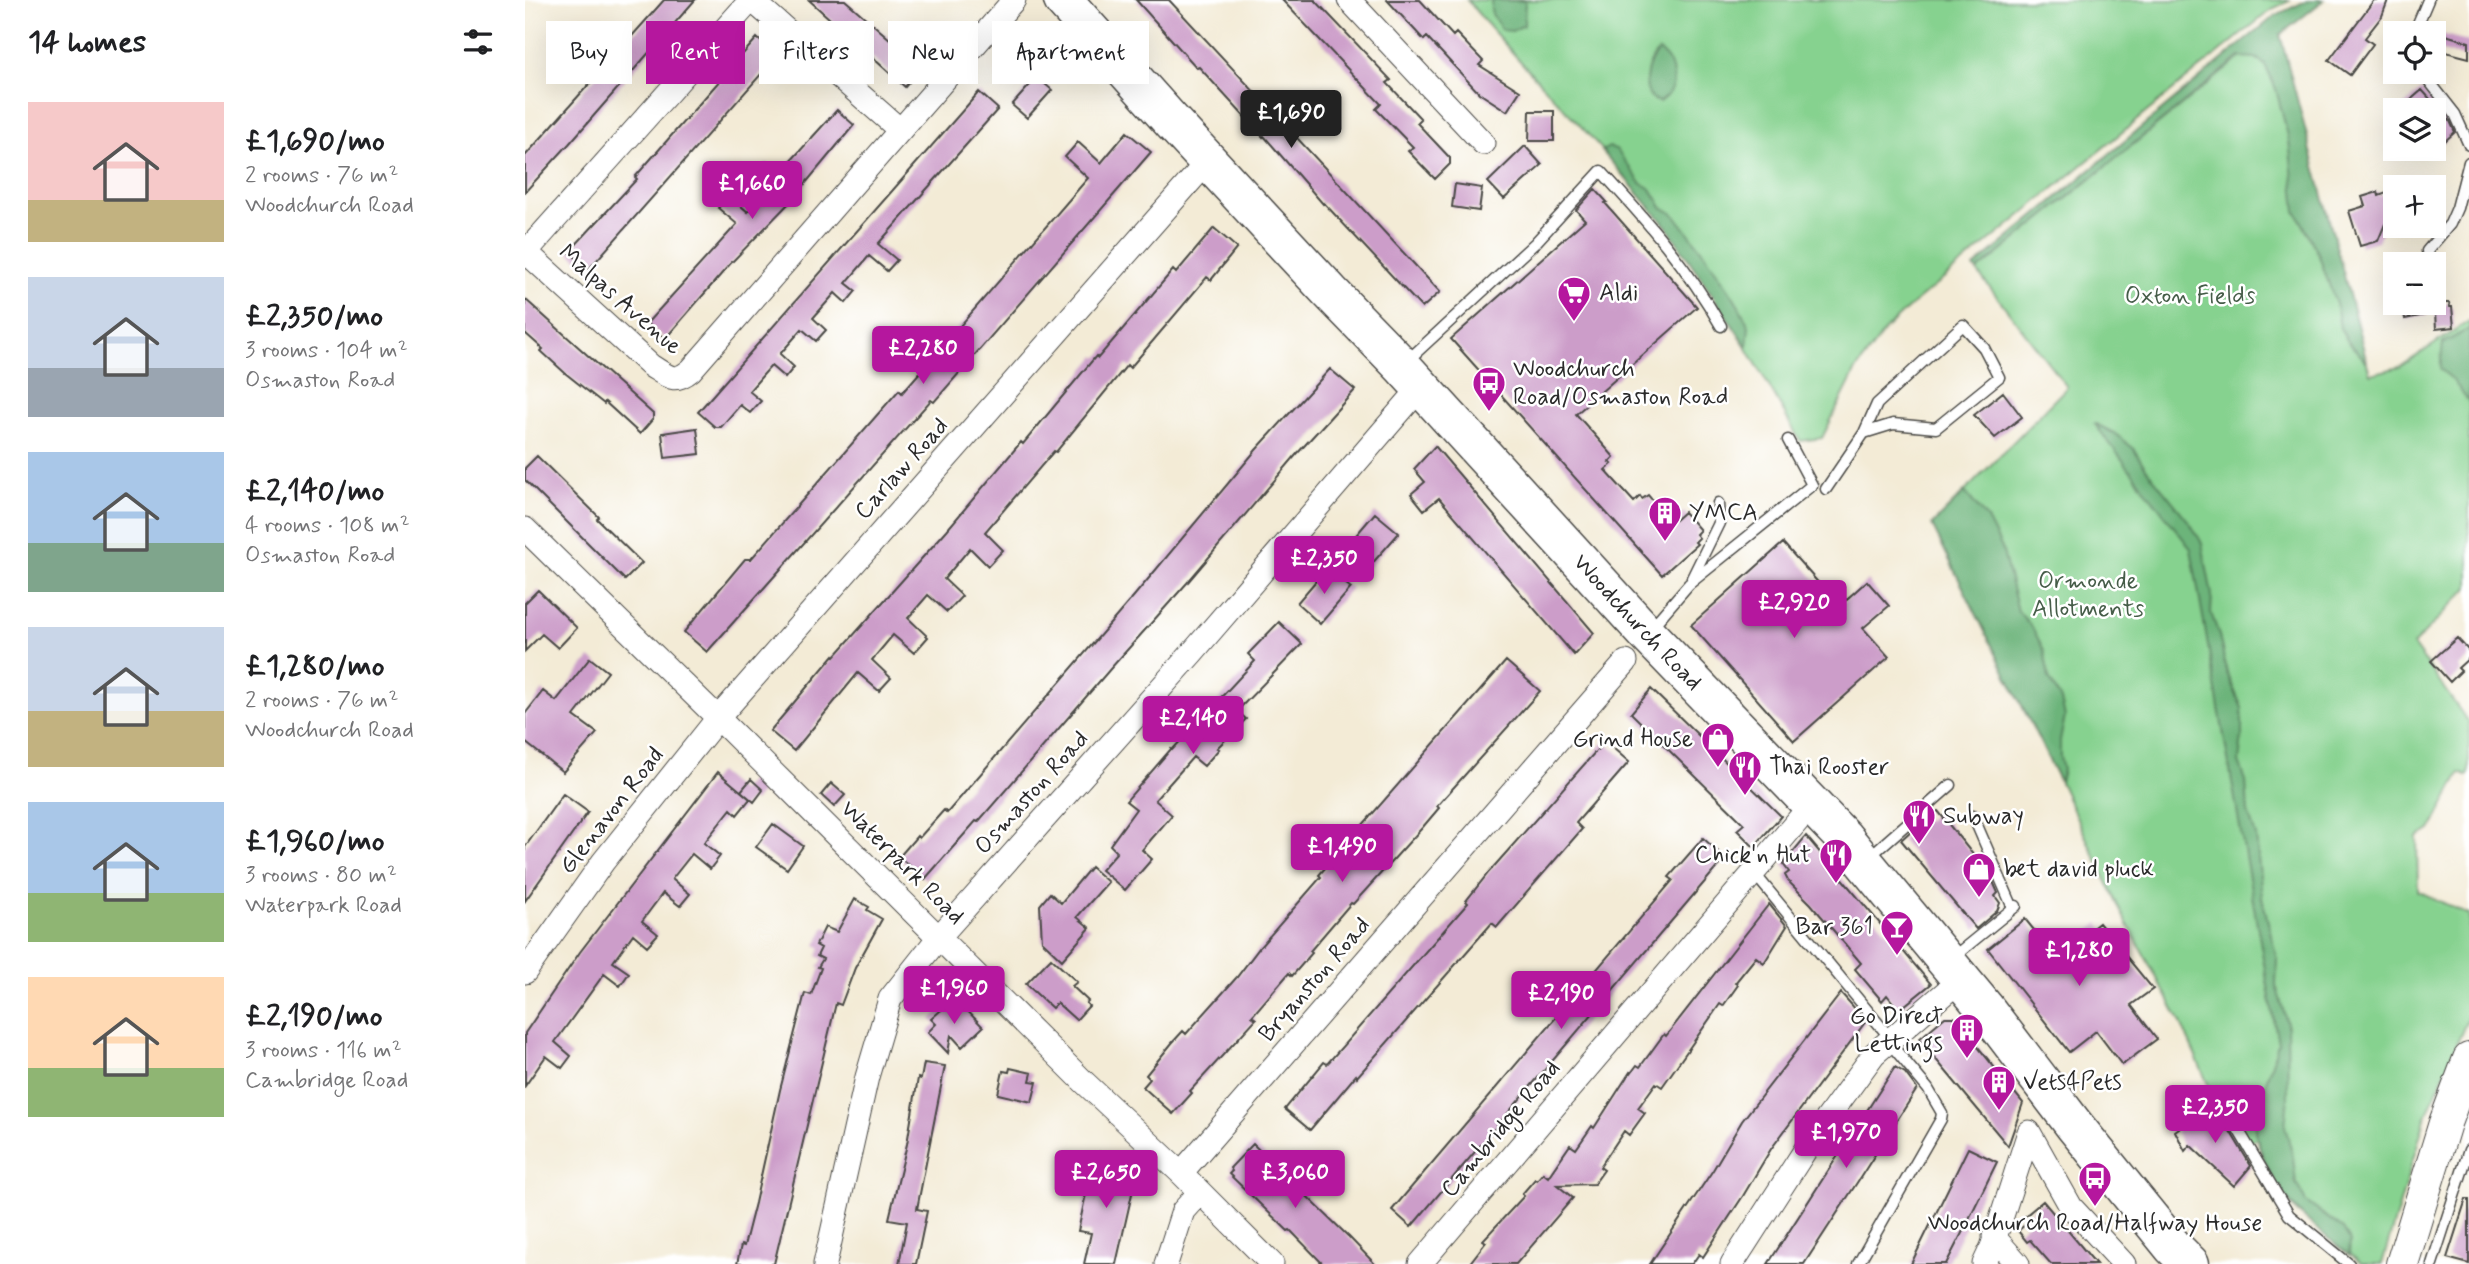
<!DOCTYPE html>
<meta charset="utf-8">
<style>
body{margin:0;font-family:Mynerve,sans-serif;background:#f6f6f6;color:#202124;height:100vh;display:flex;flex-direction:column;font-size:26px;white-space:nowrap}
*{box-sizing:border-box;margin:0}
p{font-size:23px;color:#757577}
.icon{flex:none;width:38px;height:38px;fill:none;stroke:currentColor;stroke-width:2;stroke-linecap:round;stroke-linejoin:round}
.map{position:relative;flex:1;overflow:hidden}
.sheet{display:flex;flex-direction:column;background:#fff;width:525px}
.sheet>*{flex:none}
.top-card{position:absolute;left:21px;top:21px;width:665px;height:63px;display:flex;gap:14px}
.buttons{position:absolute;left:1858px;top:21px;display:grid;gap:14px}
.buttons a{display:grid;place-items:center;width:63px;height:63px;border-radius:0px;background:#fff;box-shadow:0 7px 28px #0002;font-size:35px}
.price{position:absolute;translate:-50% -60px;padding:0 16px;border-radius:7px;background:#b5179e;color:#fff;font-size:23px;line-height:46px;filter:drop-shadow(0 2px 4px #0008)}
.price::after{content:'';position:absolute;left:50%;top:42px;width:21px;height:16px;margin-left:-10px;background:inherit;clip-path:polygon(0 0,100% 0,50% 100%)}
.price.current{background:#222;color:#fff}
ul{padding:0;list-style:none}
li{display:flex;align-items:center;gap:21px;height:175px;padding:0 28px}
li span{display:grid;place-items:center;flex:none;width:196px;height:140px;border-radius:0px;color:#555}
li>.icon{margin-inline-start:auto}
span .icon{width:84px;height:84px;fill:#fffc;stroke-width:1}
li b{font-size:30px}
h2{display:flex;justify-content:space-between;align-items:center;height:84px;padding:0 28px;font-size:30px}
.chip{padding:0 24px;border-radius:0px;background:#fff;box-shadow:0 7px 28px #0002;font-size:24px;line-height:63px}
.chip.current{background:#b5179e;color:#fff}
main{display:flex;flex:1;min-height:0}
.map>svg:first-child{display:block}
.green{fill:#86d28f;stroke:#587e5d;stroke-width:2}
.forest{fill:#6cb47a;stroke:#4c7052;stroke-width:2}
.building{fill:#cc9dc9}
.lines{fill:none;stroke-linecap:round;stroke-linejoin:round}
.lane-casing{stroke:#494845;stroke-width:13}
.street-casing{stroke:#494845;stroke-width:25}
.secondary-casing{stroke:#494845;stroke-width:34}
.highway-casing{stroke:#494845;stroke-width:41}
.lane{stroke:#fff;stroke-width:10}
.street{stroke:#fff;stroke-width:23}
.secondary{stroke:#fff;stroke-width:32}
.highway{stroke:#fff;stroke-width:38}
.labels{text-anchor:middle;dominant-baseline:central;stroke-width:5;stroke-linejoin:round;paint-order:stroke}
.poi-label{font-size:24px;fill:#2b2b2b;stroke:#fff;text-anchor:start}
.park-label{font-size:24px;fill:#465d49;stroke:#fff}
.street-label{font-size:24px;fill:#2b2b2b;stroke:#fff}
</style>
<main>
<section class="sheet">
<h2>14 homes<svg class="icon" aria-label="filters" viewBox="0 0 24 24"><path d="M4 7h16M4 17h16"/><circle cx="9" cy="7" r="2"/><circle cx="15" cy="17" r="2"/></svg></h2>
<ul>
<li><span style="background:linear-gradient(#f6c9c9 70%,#c2b280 0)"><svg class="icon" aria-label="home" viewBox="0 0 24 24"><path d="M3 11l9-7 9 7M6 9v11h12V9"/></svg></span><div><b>£1,690/mo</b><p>2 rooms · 76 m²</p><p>Woodchurch Road</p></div></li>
<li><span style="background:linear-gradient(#c9d6e8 65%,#9aa5b1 0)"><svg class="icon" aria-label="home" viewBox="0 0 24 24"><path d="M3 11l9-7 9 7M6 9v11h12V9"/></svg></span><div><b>£2,350/mo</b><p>3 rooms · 104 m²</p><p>Osmaston Road</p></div></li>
<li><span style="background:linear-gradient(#a9c7e8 65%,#7fa58c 0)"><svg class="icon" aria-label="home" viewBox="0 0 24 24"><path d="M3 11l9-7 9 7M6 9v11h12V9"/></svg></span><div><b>£2,140/mo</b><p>4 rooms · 108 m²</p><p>Osmaston Road</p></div></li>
<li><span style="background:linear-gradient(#c9d6e8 60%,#c2b280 0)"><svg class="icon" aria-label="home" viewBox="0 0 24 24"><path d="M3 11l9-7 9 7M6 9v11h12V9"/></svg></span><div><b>£1,280/mo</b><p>2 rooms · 76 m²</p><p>Woodchurch Road</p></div></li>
<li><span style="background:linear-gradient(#a9c7e8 65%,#8fb573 0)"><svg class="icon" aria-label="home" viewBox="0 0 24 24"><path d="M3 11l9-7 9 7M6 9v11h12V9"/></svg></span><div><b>£1,960/mo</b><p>3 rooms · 80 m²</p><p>Waterpark Road</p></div></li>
<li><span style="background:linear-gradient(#ffd9b3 65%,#8fb573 0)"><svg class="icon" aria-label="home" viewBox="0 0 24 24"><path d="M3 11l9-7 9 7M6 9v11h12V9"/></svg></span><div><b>£2,190/mo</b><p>3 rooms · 116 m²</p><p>Cambridge Road</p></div></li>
</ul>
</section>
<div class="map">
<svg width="1944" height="1264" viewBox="0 0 1944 1264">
<rect width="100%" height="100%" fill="#fff"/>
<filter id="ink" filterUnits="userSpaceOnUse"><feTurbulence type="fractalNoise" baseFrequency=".0143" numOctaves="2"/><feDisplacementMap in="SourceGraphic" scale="14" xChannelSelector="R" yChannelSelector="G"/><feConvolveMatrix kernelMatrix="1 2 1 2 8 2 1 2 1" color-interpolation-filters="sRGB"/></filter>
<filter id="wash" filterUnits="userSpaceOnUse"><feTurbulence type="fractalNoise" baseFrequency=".00686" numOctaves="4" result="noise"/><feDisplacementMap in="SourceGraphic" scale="28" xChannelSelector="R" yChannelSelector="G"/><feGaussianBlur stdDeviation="1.57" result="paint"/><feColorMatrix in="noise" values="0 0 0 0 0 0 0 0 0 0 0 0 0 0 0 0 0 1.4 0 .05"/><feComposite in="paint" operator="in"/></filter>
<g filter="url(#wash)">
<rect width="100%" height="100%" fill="#f3ebd6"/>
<!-- green -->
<path class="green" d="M942,0H1766L1747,9L1382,309L1361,329L1331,370L1297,438L1275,441C1234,368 1193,295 1143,228C1082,147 1006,79 942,0Z
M1755,35L1845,374L1875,367L1944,321V587L1888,645L1944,723V774L1942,776L1935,773L1906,830L1892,837L1893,891L1944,915V1015L1900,1119L1857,1264H1837L1772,1212L1744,1175L1731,1138L1715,1146L1695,1111L1654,1019L1596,912L1535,782L1407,525L1542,387L1452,271L1736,41Z"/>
<!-- forest -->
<path class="forest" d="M967,0L1000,1L999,25L987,31L978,30C970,20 963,13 967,0Z
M1783,0H1799L1755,35L1842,362L1823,342L1815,328L1811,304L1793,253L1771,211L1764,140L1751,89L1740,65L1731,58L1715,57L1452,271L1449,267L1723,38L1751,15Z
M1134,51C1152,65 1154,90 1134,102C1113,97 1121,60 1134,51Z
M1084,147L1091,149L1116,183L1126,189L1137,207L1149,214L1179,253L1209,297L1224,326L1222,347L1142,227L1077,151Z
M1944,329V402L1926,378L1915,369L1918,343Z
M1569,423L1589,433L1608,448L1622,470L1665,523L1677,543L1687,595L1686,613L1694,635L1702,673L1717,708V736L1714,762L1721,781L1723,812L1731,836L1737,897L1752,959L1751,985L1762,1023L1763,1098L1760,1126L1768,1157L1771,1183L1781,1202L1818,1229L1825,1241L1824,1255C1785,1224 1754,1202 1737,1153C1733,1143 1730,1133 1731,1122C1735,1095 1746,1068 1753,1043L1666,549Z
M1440,492L1462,519L1477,548L1493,611L1507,627L1519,650L1524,678L1536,700L1540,717L1535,740V757L1538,770L1535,782L1407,525Z"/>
<g id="blocks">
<!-- building -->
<path class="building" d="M139,0H170L44,144L0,192V156Z
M284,0H320L397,67L380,87Z
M611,0H644L915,292L897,308L799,203L798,204L739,136L738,137L674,67L672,68Z
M757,0H790L866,80L862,83L896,119L892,123L925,158V164L910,179L883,151L888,147L851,109L856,104Z
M862,0H895L928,36L931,33L958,61L954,65L995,91L982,111L954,93L902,37L899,40Z
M1849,0H1863L1857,16L1840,38L1848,44L1825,75L1804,60Z
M494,33L521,57L504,76L477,51Z
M1917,34L1944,42V58L1913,50Z
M232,38L252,56L64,269L44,252L112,179L110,177Z
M512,77L527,90L502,118L487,105Z
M1897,90L1925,121L1930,132L1909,151V110H1874Z
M454,92L473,109L353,244L372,260L362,271L344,256L321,283L331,291L321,303L310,293L288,318L301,330L291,341L277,329L255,354L269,367L260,378L246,366L224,391L236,401L225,413L215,405L196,427H190L173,412Z
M312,110L329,125L265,202L205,264L140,339L122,323L212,224L193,208L204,196L223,212L245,188L231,175L242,163L254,174Z
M1005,111H1029V141H1004Z
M602,132L626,152L409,402L406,400L182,652L159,632L220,559H226L374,390L377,393L563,178L540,157L553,142L576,163Z
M1000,146L1017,165L979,199L963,182Z
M930,184L957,188L954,211L927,207Z
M1070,189L1082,202L1080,203L1172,307L1051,414L1089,457L1084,462L1087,464L1080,470L1109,502L1115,496L1117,499L1123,495L1138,513L1141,510L1150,520L1159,512L1175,530L1171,534L1174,538L1170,542L1172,544L1137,575L926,339L1060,220L1051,210Z
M1853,192L1854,196L1864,192L1871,221L1860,224L1853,241L1835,246L1824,211L1840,206L1837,197Z
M689,228L712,248L686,280L682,277L605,368L602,365L531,452L529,451L460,532L478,550L463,566L445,548L419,579L437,596L422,612L403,595L383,618L403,637L389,653L368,635L347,660L366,678L354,691L333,673L269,751L245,731L309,655L310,656L422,530L496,442L498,444L571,356L573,358L648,270L651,273Z
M0,299L128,414V419L115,434L80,402L79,404L40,373L16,351L18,349L0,333Z
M1877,303H1924L1925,307H1927L1929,327L1911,329L1910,313L1880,319Z
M805,369L830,390L771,455L662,583L586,668L453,822L451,821L400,879L374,857L392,836L394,838L419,810L422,813L609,596L731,450Z
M1478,392L1497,417L1470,438L1449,415Z
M172,428L175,454L140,458L137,433Z
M910,446L1069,633L1049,655L914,498L899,510L886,494L900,482L889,469Z
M12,456L74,517L72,519L117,563L100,580L0,480V468Z
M850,513L874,533L844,567L821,547Z
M1258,543L1314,606L1342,581L1364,606L1338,628L1364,657L1269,741L1166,625Z
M802,568L826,588L795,624L772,603Z
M13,590L52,628L33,648L17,634L0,651V603Z
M754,622L777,644L712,711L721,719L692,748L694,749L679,766L668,757L630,800L647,815L617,850L627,859L600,890L576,870L592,852L585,845L611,809L601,801L646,749L647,750L730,661L723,654Z
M1932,638L1944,651V658L1933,668L1936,671L1925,682L1906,661Z
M65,658L83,672L49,716L72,733L38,772L0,742V714L18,691L31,701Z
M981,661L1015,691L912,806L914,808L897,828L828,904L826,903L785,951L787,953L767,976L764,973L727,1016L731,1019L665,1091L667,1093L648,1114L618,1087L625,1079L621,1075L647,1043L658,1031L661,1034L712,977L735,947L796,877L794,875Z
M1126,689L1256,816L1229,847L1212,830L1219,824L1106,713Z
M1080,741L1104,762L1051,823L1057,829L972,927L967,923L832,1077L831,1075L785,1130L760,1109L799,1062L802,1064L943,903L941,901L964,872Z
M193,772L225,799L212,815L206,809L179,843L195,856L185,869L167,854L147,879L165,894L155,906L138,893L117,921L133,934L122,946L108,934L88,962L104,973L95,986L79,974L30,1042L46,1056L37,1068L21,1056L0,1086V1033L55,952Z
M226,779L238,790L229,802L216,791Z
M306,783L320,795L309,807L296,795Z
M38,794L63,812L0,901V847Z
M1413,811L1466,877L1473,893L1470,896L1475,903L1472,911L1451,929L1376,840L1398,820L1400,822Z
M248,824L278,846L262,869L231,847Z
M1281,836L1406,984L1374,1010L1362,995L1357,1001L1330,969L1336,963L1286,904L1263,881L1260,875L1264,872L1258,864Z
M1178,838L1200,858L886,1227L867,1210L1148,880L1144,877Z
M566,867L583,882L552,917L565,928L537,960L517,941L515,905L525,893L536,903Z
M330,899L344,907L342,910L357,919L330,968L316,1005L311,1003L249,1264H212L216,1245L219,1246L230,1203L255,1090L280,993L286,995L296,968L293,967L298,959L292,956L296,948L291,945L300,927L312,932Z
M1244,904L1262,926L1239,963L1231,957L1210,983L1213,985L1198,1006L1195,1004L1137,1087L1131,1083L1113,1108L1120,1113L1104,1135L1099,1131L1075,1167L1079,1170L1069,1184L1032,1185L1048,1198L991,1264H944L961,1242L958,1240L999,1196L997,1194L1010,1179L1012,1180L1018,1173L1023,1177L1045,1145L1051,1149L1067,1126L1069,1128L1105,1072L1106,1073L1112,1065L1115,1067L1139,1034L1141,1036Z
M1500,919L1531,957L1574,923L1628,989L1606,1005L1632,1039L1597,1065L1571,1031L1544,1052L1463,949Z
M526,958L552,982L547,986L563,1001L561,1003L564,1006L551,1020L532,1003L527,1008L501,984Z
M1316,993L1341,1021L1246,1149L1218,1196L1178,1257L1174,1254L1167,1264H1125L1188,1170L1217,1121Z
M424,1003L429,1008L435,1003L458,1027L437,1047L426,1035L423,1053L403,1032L411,1024L406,1019Z
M1420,1017H1429L1498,1103L1483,1146L1394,1039Z
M399,1063L420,1066L392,1209L402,1211L391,1264H374L382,1222L364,1219L382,1144L393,1078L396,1079Z
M1370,1067L1380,1073L1392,1089L1335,1178L1279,1264H1243Z
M485,1068L507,1073L505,1081L512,1082L507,1102L473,1094L478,1071L484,1072Z
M1684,1106L1694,1126L1699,1121L1726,1166L1709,1186L1665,1145L1660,1151L1650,1131Z
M728,1144L825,1238L850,1264H798L765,1230L763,1231L704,1174L707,1171L705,1168Z
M1443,1148L1472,1162L1436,1235L1421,1264H1386Z
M575,1152L595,1156L592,1172L611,1176L591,1264H559L566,1233L553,1231L567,1166L572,1167Z
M1941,1199H1944V1264L1922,1258Z
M1518,1201L1534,1220L1571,1264H1526L1505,1240L1502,1242L1493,1231L1503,1222L1499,1217Z"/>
</g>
</g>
<g filter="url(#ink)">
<use href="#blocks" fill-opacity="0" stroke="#494845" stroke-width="2"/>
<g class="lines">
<defs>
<path id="lane" d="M1889,33L1903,0
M1897,72L1930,114L1944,145
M1905,264L1902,251L1925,224L1932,208L1944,162
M882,361L1010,243L1076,171C1122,221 1162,266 1196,326
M1301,489L1339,433L1352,404L1438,325L1459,348L1474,377L1411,428L1368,424L1339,433
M1167,578L1194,523L1193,503
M1126,628L1164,584L1287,485L1263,440
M1448,816L1488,908
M1344,857L1426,785
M1229,873L1366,1039
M1427,958L1491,906
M1701,1109L1764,1215L1824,1264
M1333,1264L1416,1119L1417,1113L1403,1089L1363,1041
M1907,1264L1944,1150"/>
<path id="street" d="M227,0L375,130
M824,0L958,143
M1,252L126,366C144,377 149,384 166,370L489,0
M0,253L226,0
M0,529L193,718L559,1082L656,1173L747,1264
M0,972L78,862L193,718L683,161
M656,1173L1101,662
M1469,1237L1493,1264
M300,1264L342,1077L365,999L414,937L667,653L896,387
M641,1264L658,1211L675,1192
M895,1264L1287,804
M1207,1264L1288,1138L1349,1054L1436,979
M1459,1264L1467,1247L1504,1132L1546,1207L1599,1264"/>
<path id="secondary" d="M1877,1264L1920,1123L1944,1059"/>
<g id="highway">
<path id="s1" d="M538,0L648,123L805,292L877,366L1121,633L1319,838L1459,1007L1549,1125L1648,1247L1665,1264"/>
</g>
</defs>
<!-- lane casing -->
<use href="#lane" class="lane-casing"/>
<!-- street casing -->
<use href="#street" class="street-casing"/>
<!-- secondary casing -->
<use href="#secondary" class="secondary-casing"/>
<!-- highway casing -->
<use href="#highway" class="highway-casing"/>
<!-- lane -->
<use href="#lane" class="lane"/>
<!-- street -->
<use href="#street" class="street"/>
<!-- secondary -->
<use href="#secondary" class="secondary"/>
<!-- highway -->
<use href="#highway" class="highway"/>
</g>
</g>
<!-- icons -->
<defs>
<symbol id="supermarket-pin" viewBox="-11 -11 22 30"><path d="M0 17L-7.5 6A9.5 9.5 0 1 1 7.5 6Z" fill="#b5179e" stroke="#fff"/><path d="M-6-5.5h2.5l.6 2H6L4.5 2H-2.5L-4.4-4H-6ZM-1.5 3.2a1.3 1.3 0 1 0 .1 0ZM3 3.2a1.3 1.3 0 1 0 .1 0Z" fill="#fff"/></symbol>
<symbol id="bus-pin" viewBox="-11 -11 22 30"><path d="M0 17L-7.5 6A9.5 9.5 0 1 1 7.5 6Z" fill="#b5179e" stroke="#fff"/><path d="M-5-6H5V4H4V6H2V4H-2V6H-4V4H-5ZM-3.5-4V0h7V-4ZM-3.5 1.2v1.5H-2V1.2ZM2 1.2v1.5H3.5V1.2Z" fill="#fff"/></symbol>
<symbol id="building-pin" viewBox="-11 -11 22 30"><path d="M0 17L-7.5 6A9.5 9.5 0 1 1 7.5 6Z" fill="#b5179e" stroke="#fff"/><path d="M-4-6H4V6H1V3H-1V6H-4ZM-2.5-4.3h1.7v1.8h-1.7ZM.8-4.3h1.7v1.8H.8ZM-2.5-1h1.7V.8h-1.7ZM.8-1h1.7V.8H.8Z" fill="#fff"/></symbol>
<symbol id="shop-pin" viewBox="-11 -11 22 30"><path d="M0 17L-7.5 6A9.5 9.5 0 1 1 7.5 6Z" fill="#b5179e" stroke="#fff"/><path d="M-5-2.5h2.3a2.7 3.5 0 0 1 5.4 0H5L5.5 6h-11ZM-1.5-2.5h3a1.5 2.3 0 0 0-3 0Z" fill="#fff"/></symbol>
<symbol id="restaurant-pin" viewBox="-11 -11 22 30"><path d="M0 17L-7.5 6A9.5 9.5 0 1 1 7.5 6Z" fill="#b5179e" stroke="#fff"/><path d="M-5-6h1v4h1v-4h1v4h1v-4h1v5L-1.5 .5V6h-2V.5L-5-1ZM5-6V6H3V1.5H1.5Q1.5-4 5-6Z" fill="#fff"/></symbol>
<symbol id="bar-pin" viewBox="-11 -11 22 30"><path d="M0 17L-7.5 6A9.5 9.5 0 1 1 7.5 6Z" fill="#b5179e" stroke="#fff"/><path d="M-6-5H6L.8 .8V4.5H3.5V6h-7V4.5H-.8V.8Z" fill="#fff"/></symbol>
</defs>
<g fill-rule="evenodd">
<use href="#supermarket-pin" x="1030" y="274" width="38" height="52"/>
<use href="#bus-pin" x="945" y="364" width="38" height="52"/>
<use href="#building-pin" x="1121" y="494" width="38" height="52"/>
<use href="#shop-pin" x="1174" y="720" width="38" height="52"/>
<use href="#restaurant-pin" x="1201" y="748" width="38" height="52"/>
<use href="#restaurant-pin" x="1375" y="797" width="38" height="52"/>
<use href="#restaurant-pin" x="1292" y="836" width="38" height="52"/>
<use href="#shop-pin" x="1435" y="850" width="38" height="52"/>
<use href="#bar-pin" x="1353" y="908" width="38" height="52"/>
<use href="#building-pin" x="1423" y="1011" width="38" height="52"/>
<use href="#building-pin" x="1455" y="1063" width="38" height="52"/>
<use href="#bus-pin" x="1551" y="1159" width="38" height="52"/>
</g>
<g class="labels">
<!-- poi labels -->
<g class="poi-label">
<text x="1074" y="293">Aldi</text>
<text x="988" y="369">Woodchurch<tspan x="988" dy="28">Road/Osmaston Road</tspan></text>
<text x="1164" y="513">YMCA</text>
<text x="1168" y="739" text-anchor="end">Grind House</text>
<text x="1244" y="767">Thai Rooster</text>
<text x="1418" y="816">Subway</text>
<text x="1286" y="855" text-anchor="end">Chick'n Hut</text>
<text x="1478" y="869">bet david pluck</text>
<text x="1348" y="927" text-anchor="end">Bar 361</text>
<text x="1418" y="1016" text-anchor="end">Go Direct<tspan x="1418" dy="28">Lettings</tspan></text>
<text x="1498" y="1082">Vets4Pets</text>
<text x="1570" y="1223" text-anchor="middle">Woodchurch Road/Halfway House</text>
</g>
<!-- park labels -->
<g class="park-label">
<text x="1665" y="296">Oxton Fields</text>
<text x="1563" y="581">Ormonde<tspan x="1563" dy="28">Allotments</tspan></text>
</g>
<!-- street labels -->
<g class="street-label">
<text transform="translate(95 300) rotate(41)">Malpas Avenue</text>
<text transform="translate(377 469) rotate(-48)">Carlaw Road</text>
<text stroke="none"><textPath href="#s1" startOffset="847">Woodchurch Road</textPath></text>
<text transform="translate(507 793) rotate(-48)">Osmaston Road</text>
<text transform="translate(87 811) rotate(-52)">Glenavon Road</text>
<text transform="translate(377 863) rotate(45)">Waterpark Road</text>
<text transform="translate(790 980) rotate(-49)">Bryanston Road</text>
<text transform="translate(976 1129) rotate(-50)">Cambridge Road</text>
</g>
</g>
</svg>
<div class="buttons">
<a><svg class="icon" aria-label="locate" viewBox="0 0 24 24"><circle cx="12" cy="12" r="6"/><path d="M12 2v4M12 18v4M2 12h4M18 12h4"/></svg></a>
<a><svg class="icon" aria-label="layers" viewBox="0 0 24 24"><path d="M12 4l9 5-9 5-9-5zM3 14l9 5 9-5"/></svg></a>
<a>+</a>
<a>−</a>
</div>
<b class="price current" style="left:766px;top:150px">£1,690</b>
<b class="price" style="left:227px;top:221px">£1,660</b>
<b class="price" style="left:398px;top:386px">£2,280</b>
<b class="price" style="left:799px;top:596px">£2,350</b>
<b class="price" style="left:1269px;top:640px">£2,920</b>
<b class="price" style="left:668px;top:756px">£2,140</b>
<b class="price" style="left:817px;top:884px">£1,490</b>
<b class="price" style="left:1554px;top:988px">£1,280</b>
<b class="price" style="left:429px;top:1026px">£1,960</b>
<b class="price" style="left:1036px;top:1031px">£2,190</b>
<b class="price" style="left:1690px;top:1145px">£2,350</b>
<b class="price" style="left:1321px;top:1170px">£1,970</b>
<b class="price" style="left:581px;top:1210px">£2,650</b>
<b class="price" style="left:770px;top:1210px">£3,060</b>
<div class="top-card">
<a class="chip">Buy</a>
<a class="chip current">Rent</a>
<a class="chip">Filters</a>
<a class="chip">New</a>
<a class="chip">Apartment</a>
</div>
</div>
</main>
